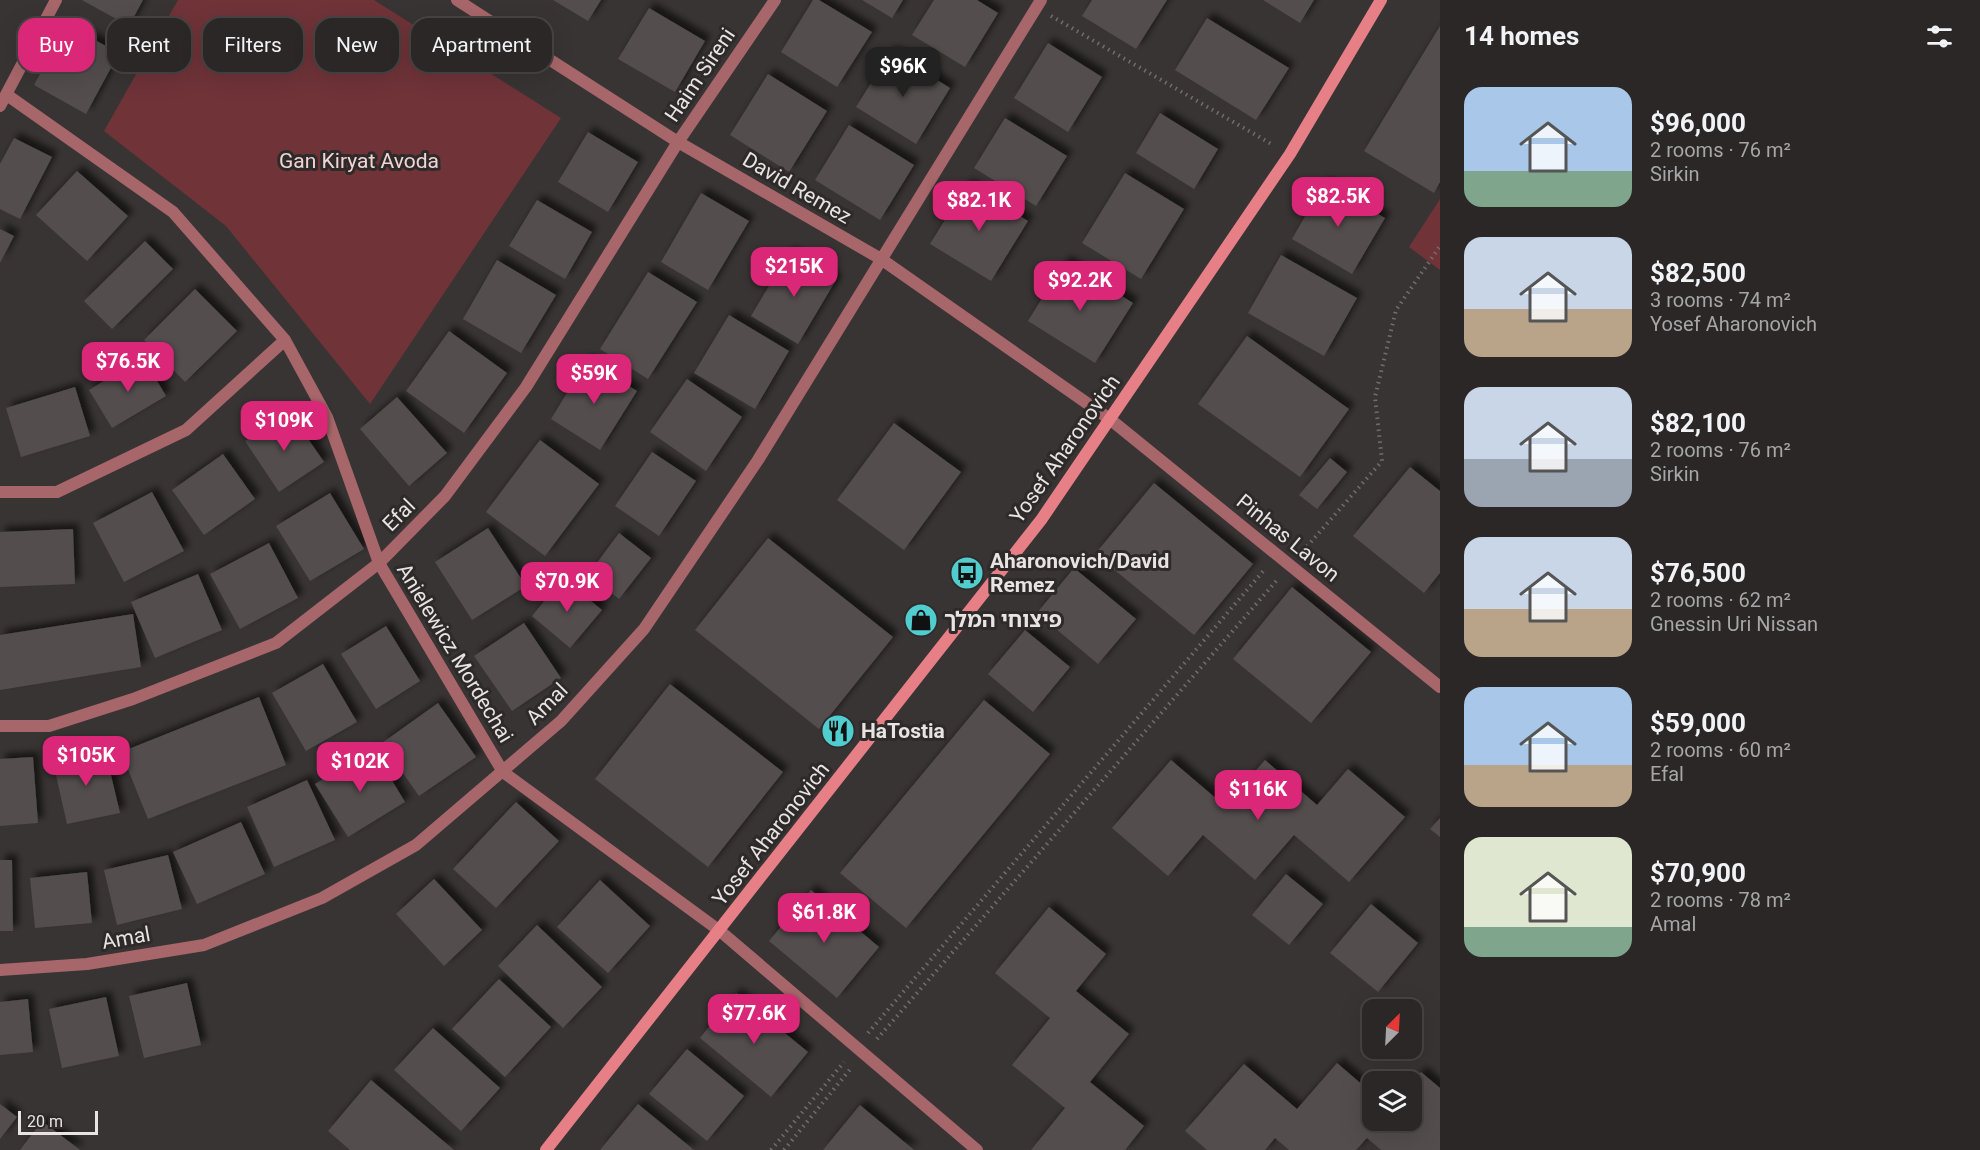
<!DOCTYPE html>
<meta charset="utf-8">
<style>
body{margin:0;font-family:Roboto,"Noto Sans Hebrew",sans-serif;background:#332f2f;color:#f1f3f6;height:100vh;display:flex;flex-direction:column;font-size:22px;white-space:nowrap}
*{box-sizing:border-box;margin:0}
p{font-size:20px;color:#a6a5a7}
.icon{flex:none;width:33px;height:33px;fill:none;stroke:currentColor;stroke-width:2;stroke-linecap:round;stroke-linejoin:round}
.map{position:relative;flex:1;overflow:hidden}
.drawer{display:flex;flex-direction:column;background:#2b2727;width:540px}
.drawer>*{flex:none}
.banner{position:absolute;left:18px;top:18px;width:570px;height:54px;display:flex;gap:12px}
.needle{width:39px;rotate:24deg}
.controls{position:absolute;left:1362px;top:999px;display:grid;gap:12px}
.controls a{display:grid;place-items:center;width:60px;height:60px;border-radius:12px;background:#2b2727;box-shadow:0 6px 24px #0002,0 0 0 2px #474444;font-size:30px}
.scale{position:absolute;left:18px;bottom:15px;width:80px;box-sizing:border-box;padding-left:6px;border:3px solid #e8e4e4;border-top:0;font-size:16px;line-height:21px;white-space:nowrap;color:#e8e4e4;-webkit-text-stroke:4px #2f2a2a;paint-order:stroke}
.price{position:absolute;translate:-50% -51px;padding:0 14px;border-radius:12px;background:#db2777;color:#fff;font-size:20px;line-height:39px;filter:drop-shadow(0 2px 3px #0008)}
.price::after{content:'';position:absolute;left:50%;top:36px;width:18px;height:14px;margin-left:-9px;background:inherit;clip-path:polygon(0 0,100% 0,50% 100%)}
.price.selected{background:#222;color:#fff}
ul{padding:0;list-style:none}
li{display:flex;align-items:center;gap:18px;height:150px;padding:0 24px}
li span{display:grid;place-items:center;flex:none;width:168px;height:120px;border-radius:18px;color:#555}
li>.icon{margin-inline-start:auto}
span .icon{width:72px;height:72px;fill:#fffc;stroke-width:1}
li b{font-size:26px}
h2{display:flex;justify-content:space-between;align-items:center;height:72px;padding:0 24px;font-size:26px}
.chip{padding:0 21px;border-radius:18px;background:#2b2727;box-shadow:0 6px 24px #0002,0 0 0 2px #474444;font-size:21px;line-height:54px}
.chip.selected{background:#db2777;color:#fff}
main{display:flex;flex:1;min-height:0}
.map>svg:first-child{display:block}
.green{fill:#6f3338}
.building{fill:#524d4d;filter:url(#shadow)}
.lines{fill:none;stroke-linecap:round;stroke-linejoin:round}
.path{stroke:#726d6d;stroke-width:4;stroke-dasharray:1.5 4.5;stroke-linecap:butt}
.street{stroke:#a7666a;stroke-width:12}
.secondary{stroke:#e68086;stroke-width:12}
.labels{text-anchor:middle;dominant-baseline:central;stroke-width:6;stroke-linejoin:round;paint-order:stroke}
.street-label{font-size:21px;fill:#e8e4e4;stroke:#2f2a2a}
.park-label{font-size:21px;fill:#f0d4d4;stroke:#2f2a2a}
.poi-label{font-size:21px;font-weight:bold;fill:#e8e4e4;stroke:#2f2a2a;text-anchor:start}
</style>
<main>
<div class="map">
<svg width="1440" height="1150" viewBox="0 0 1440 1150">
<defs>
<filter id="shadow"><feDropShadow dx="5.5" dy="-5.5" stdDeviation="3" flood-color="#0009"/></filter>
</defs>
<rect width="100%" height="100%" fill="#393434"/>
<!-- green -->
<path class="green" d="M178,0H374L561,118L370,404L226,226L104,131Z
M1440,199V270L1409,247Z"/>
<!-- building -->
<path class="building" d="M82,0H143L129,26Z
M553,0H601L588,21Z
M813,0H819L872,32L837,87L781,52Z
M862,0H903L892,18Z
M934,0H977L998,13L965,67L912,35Z
M1092,0H1167L1136,49L1082,16Z
M1263,0H1314L1300,23Z
M649,8L705,41L675,92L618,59Z
M1207,18L1289,68L1256,120L1175,70Z
M67,25L119,53L86,114L34,85Z
M1440,26V182L1434,193L1364,151Z
M1048,43L1102,77L1068,132L1014,98Z
M891,51L950,88L916,144L856,107Z
M768,74L827,111L789,172L730,135Z
M1160,113L1218,149L1194,189L1136,153Z
M1005,118L1067,156L1036,206L974,168Z
M849,125L914,165L880,220L815,180Z
M588,132L638,162L608,212L558,182Z
M14,138L52,157L20,219L0,209V164Z
M77,171L128,216L87,261L36,215Z
M1125,173L1184,209L1141,279L1082,243Z
M1324,183L1385,218L1352,274L1292,239Z
M967,184L1028,221L991,281L930,244Z
M701,193L749,221L708,290L661,262Z
M537,200L592,232L565,279L509,246Z
M0,229L14,236L0,263Z
M145,241L173,269L112,329L84,301Z
M789,252L836,280L798,344L751,316Z
M1281,255L1357,298L1324,356L1248,313Z
M497,260L556,295L521,353L463,319Z
M1065,261L1133,303L1095,363L1028,321Z
M648,272L697,302L648,379L600,349Z
M195,289L237,331L185,382L144,340Z
M729,315L789,351L755,409L694,373Z
M449,331L507,373L464,433L406,391Z
M1247,336L1349,409L1300,477L1198,404Z
M143,357L166,396L112,428L89,390Z
M587,360L637,391L600,450L551,419Z
M687,379L742,417L706,471L650,432Z
M75,387L90,436L21,457L6,408Z
M397,397L447,453L409,486L360,429Z
M289,411L324,462L279,492L245,441Z
M894,423L961,472L904,550L837,500Z
M540,440L599,484L545,556L486,512Z
M652,452L696,481L659,536L615,506Z
M223,454L255,499L204,535L172,490Z
M1330,458L1347,472L1317,509L1299,495Z
M1410,467L1440,491V573L1424,593L1353,536Z
M1154,483L1253,564L1194,635L1095,554Z
M152,492L184,551L124,582L93,523Z
M330,493L364,549L310,581L276,526Z
M488,528L526,586L472,620L435,562Z
M73,529L75,584L0,587V532Z
M619,533L651,558L619,599L588,575Z
M768,538L893,637L819,729L695,630Z
M269,543L298,598L240,629L210,574Z
M1074,568L1136,619L1098,664L1037,613Z
M198,574L222,630L155,658L131,602Z
M563,578L602,610L570,648L532,616Z
M1292,587L1371,652L1311,723L1233,659Z
M133,614L141,667L0,690V635Z
M524,623L561,678L512,711L474,656Z
M386,626L420,681L376,709L341,654Z
M1025,630L1070,667L1033,712L988,674Z
M323,664L357,722L306,751L272,693Z
M670,684L783,772L708,867L595,779Z
M259,697L286,765L148,819L121,752Z
M984,700L1050,754L906,928L840,873Z
M438,703L476,757L419,796L382,743Z
M373,749L405,802L348,837L315,784Z
M105,750L120,813L67,824L53,762Z
M33,757L38,823L0,826V759Z
M1171,760L1225,806L1265,760L1317,805L1348,769L1405,817L1349,882L1294,835L1255,880L1203,835L1168,876L1112,828Z
M307,780L335,840L274,867L247,807Z
M516,802L559,841L496,908L453,869Z
M1440,818V837L1430,829Z
M241,822L265,874L197,904L173,852Z
M168,855L182,909L117,925L104,870Z
M0,860H12L13,931H0Z
M87,872L92,923L35,928L30,878Z
M1286,874L1323,904L1289,945L1252,915Z
M434,879L482,930L444,966L396,914Z
M600,880L650,926L608,973L557,927Z
M811,890L879,947L837,998L769,941Z
M1371,904L1418,943L1378,992L1330,953Z
M1049,907L1106,954L1076,991L1129,1034L1090,1082L1144,1126L1125,1150H1031L1065,1108L1012,1065L1050,1018L995,973Z
M537,925L602,987L563,1028L498,966Z
M499,979L551,1027L505,1077L452,1029Z
M187,983L201,1045L144,1058L129,996Z
M736,993L808,1052L771,1097L700,1038Z
M106,997L119,1056L62,1068L49,1009Z
M28,999L33,1052L0,1055V1002Z
M433,1028L500,1088L461,1131L394,1070Z
M687,1049L744,1096L707,1141L649,1094Z
M1337,1063L1372,1093V1120H1412V1082L1421,1072L1440,1088V1150H1381L1367,1138L1356,1150H1289L1275,1138L1265,1150H1207L1185,1131L1244,1064L1297,1109Z
M371,1080L454,1150H350L328,1131Z
M0,1104L17,1117L0,1139Z
M638,1104L694,1150H600Z
M860,1105L914,1150H823Z
M42,1121L80,1150H20Z"/>
<g class="lines">
<!-- path -->
<path class="path" d="M1051,16L1273,145
M1303,551L1382,461L1375,397L1396,310L1440,246
M868,1033L1265,569
M877,1039L1278,579
M771,1150L844,1062
M784,1150L852,1067"/>
<!-- street -->
<path class="street" d="M457,0L678,142L881,259L1111,420L1440,687
M7,95L173,212L285,340L327,417L379,563L503,772L720,931L977,1150
M0,106L56,0
M0,492H57L186,430L285,340
M0,726H49L133,699L276,643L379,563L445,496L526,387L678,142L775,0
M0,970L87,964L204,945L322,898L416,845L561,721L644,629L758,460L1041,0"/>
<!-- secondary -->
<path class="secondary" d="M546,1150L1041,520L1290,154L1381,0"/>
</g>
<!-- icons -->
<defs>
<symbol id="bus-disc" viewBox="-11 -11 22 22"><circle r="9.5" fill="#52cdcf" stroke="#2f2a2a"/><path d="M-5-6H5V4H4V6H2V4H-2V6H-4V4H-5ZM-3.5-4V0h7V-4ZM-3.5 1.2v1.5H-2V1.2ZM2 1.2v1.5H3.5V1.2Z" fill="#111"/></symbol>
<symbol id="shop-disc" viewBox="-11 -11 22 22"><circle r="9.5" fill="#52cdcf" stroke="#2f2a2a"/><path d="M-5-2.5h2.3a2.7 3.5 0 0 1 5.4 0H5L5.5 6h-11ZM-1.5-2.5h3a1.5 2.3 0 0 0-3 0Z" fill="#111"/></symbol>
<symbol id="restaurant-disc" viewBox="-11 -11 22 22"><circle r="9.5" fill="#52cdcf" stroke="#2f2a2a"/><path d="M-5-6h1v4h1v-4h1v4h1v-4h1v5L-1.5 .5V6h-2V.5L-5-1ZM5-6V6H3V1.5H1.5Q1.5-4 5-6Z" fill="#111"/></symbol>
</defs>
<g fill-rule="evenodd">
<use href="#bus-disc" x="948" y="554" width="38" height="38"/>
<use href="#shop-disc" x="902" y="601" width="38" height="38"/>
<use href="#restaurant-disc" x="819" y="712" width="38" height="38"/>
</g>
<g class="labels">
<!-- street labels -->
<g class="street-label">
<text transform="translate(700 75) rotate(-56)">Haim Sireni</text>
<text transform="translate(797 188) rotate(30)">David Remez</text>
<text transform="translate(1065 449) rotate(-55)">Yosef Aharonovich</text>
<text transform="translate(399 515) rotate(-45)">Efal</text>
<text transform="translate(1288 538) rotate(39)">Pinhas Lavon</text>
<text transform="translate(455 653) rotate(59)">Anielewicz Mordechai</text>
<text transform="translate(547 704) rotate(-45)">Amal</text>
<text transform="translate(771 834) rotate(-52)">Yosef Aharonovich</text>
<text transform="translate(126 938) rotate(-10)">Amal</text>
</g>
<!-- park labels -->
<g class="park-label">
<text x="359" y="161">Gan Kiryat Avoda</text>
</g>
<!-- poi labels -->
<g class="poi-label">
<text x="990" y="561">Aharonovich/David<tspan x="990" dy="24">Remez</tspan></text>
<text x="944" y="620">פיצוחי המלך</text>
<text x="861" y="731">HaTostia</text>
</g>
</g>
</svg>
<div class="controls">
<a><svg class="needle" viewBox="-14 -14 28 28"><path d="M0-13l5 13h-10z" fill="#e53935"/><path d="M0 13l5-13h-10z" fill="#a6a5a7"/></svg></a>
<a><svg class="icon" aria-label="layers" viewBox="0 0 24 24"><path d="M12 4l9 5-9 5-9-5zM3 14l9 5 9-5"/></svg></a>
</div>
<div class="scale">20 m</div>
<b class="price selected" style="left:903px;top:98px">$96K</b>
<b class="price" style="left:1338px;top:228px">$82.5K</b>
<b class="price" style="left:979px;top:232px">$82.1K</b>
<b class="price" style="left:794px;top:298px">$215K</b>
<b class="price" style="left:1080px;top:312px">$92.2K</b>
<b class="price" style="left:128px;top:393px">$76.5K</b>
<b class="price" style="left:594px;top:405px">$59K</b>
<b class="price" style="left:284px;top:452px">$109K</b>
<b class="price" style="left:567px;top:613px">$70.9K</b>
<b class="price" style="left:86px;top:787px">$105K</b>
<b class="price" style="left:360px;top:793px">$102K</b>
<b class="price" style="left:1258px;top:821px">$116K</b>
<b class="price" style="left:824px;top:944px">$61.8K</b>
<b class="price" style="left:754px;top:1045px">$77.6K</b>
<div class="banner">
<a class="chip selected">Buy</a>
<a class="chip">Rent</a>
<a class="chip">Filters</a>
<a class="chip">New</a>
<a class="chip">Apartment</a>
</div>
</div>
<section class="drawer">
<h2>14 homes<svg class="icon" aria-label="filters" viewBox="0 0 24 24"><path d="M4 7h16M4 17h16"/><circle cx="9" cy="7" r="2"/><circle cx="15" cy="17" r="2"/></svg></h2>
<ul>
<li><span style="background:linear-gradient(#a9c7e8 70%,#7fa58c 0)"><svg class="icon" aria-label="home" viewBox="0 0 24 24"><path d="M3 11l9-7 9 7M6 9v11h12V9"/></svg></span><div><b>$96,000</b><p>2 rooms · 76 m²</p><p>Sirkin</p></div></li>
<li><span style="background:linear-gradient(#c9d6e8 60%,#b9a48a 0)"><svg class="icon" aria-label="home" viewBox="0 0 24 24"><path d="M3 11l9-7 9 7M6 9v11h12V9"/></svg></span><div><b>$82,500</b><p>3 rooms · 74 m²</p><p>Yosef Aharonovich</p></div></li>
<li><span style="background:linear-gradient(#c9d6e8 60%,#9aa5b1 0)"><svg class="icon" aria-label="home" viewBox="0 0 24 24"><path d="M3 11l9-7 9 7M6 9v11h12V9"/></svg></span><div><b>$82,100</b><p>2 rooms · 76 m²</p><p>Sirkin</p></div></li>
<li><span style="background:linear-gradient(#c9d6e8 60%,#b9a48a 0)"><svg class="icon" aria-label="home" viewBox="0 0 24 24"><path d="M3 11l9-7 9 7M6 9v11h12V9"/></svg></span><div><b>$76,500</b><p>2 rooms · 62 m²</p><p>Gnessin Uri Nissan</p></div></li>
<li><span style="background:linear-gradient(#a9c7e8 65%,#b9a48a 0)"><svg class="icon" aria-label="home" viewBox="0 0 24 24"><path d="M3 11l9-7 9 7M6 9v11h12V9"/></svg></span><div><b>$59,000</b><p>2 rooms · 60 m²</p><p>Efal</p></div></li>
<li><span style="background:linear-gradient(#dfe7d0 75%,#7fa58c 0)"><svg class="icon" aria-label="home" viewBox="0 0 24 24"><path d="M3 11l9-7 9 7M6 9v11h12V9"/></svg></span><div><b>$70,900</b><p>2 rooms · 78 m²</p><p>Amal</p></div></li>
</ul>
</section>
</main>
